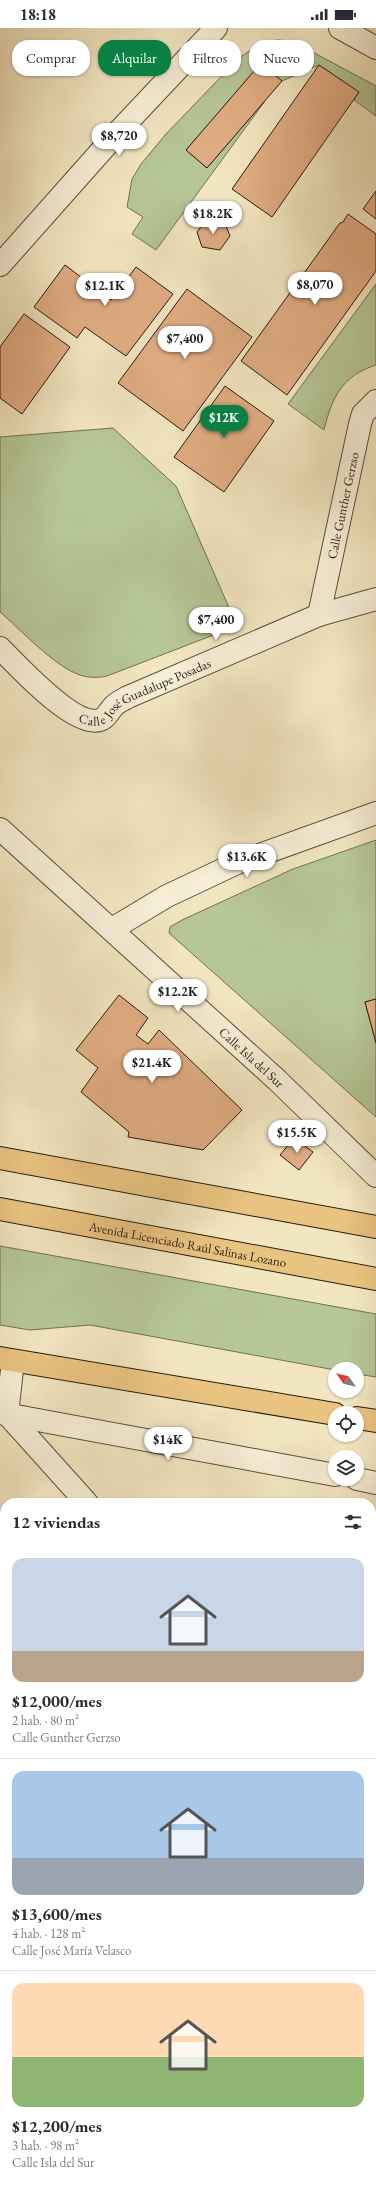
<!DOCTYPE html>
<html lang="es">
<meta charset="utf-8">
<style>
body{margin:0;font-family:"EB Garamond",serif;background:#f7f7f7;color:#2b2b33;height:100vh;display:flex;flex-direction:column;font-size:15px;white-space:nowrap}
*{box-sizing:border-box;margin:0}
p{font-size:13px;color:#7c7c81}
.icon{flex:none;width:22px;height:22px;fill:none;stroke:currentColor;stroke-width:2;stroke-linecap:round;stroke-linejoin:round}
.map{position:relative;flex:1;overflow:hidden}
.side{position:absolute;left:0px;top:1470px;width:376px;height:692px;display:flex;flex-direction:column;background:#fff;border-radius:16px 16px 0 0;box-shadow:0 1px 3px #0004}
.side>*{flex:none}
.hud{position:absolute;left:12px;top:12px;width:352px;height:36px;display:flex;gap:8px}
.needle{width:26px;rotate:304deg}
.buttons{position:absolute;left:328px;top:1334px;display:grid;gap:8px}
.buttons a{display:grid;place-items:center;width:36px;height:36px;border-radius:50%;background:#fff;box-shadow:0 1px 3px #0004;font-size:20px}
.price{position:absolute;translate:-50% -34px;padding:0 9px;border-radius:14px;background:#fff;color:#222;font-size:13px;line-height:26px;filter:drop-shadow(0 1px 2px #0008)}
.price::after{content:'';position:absolute;left:50%;top:24px;width:12px;height:9px;margin-left:-6px;background:inherit;clip-path:polygon(0 0,100% 0,50% 100%)}
.price.on{background:#0b8043;color:#fff}
ul{padding:0;list-style:none}
li{display:grid;align-content:center;gap:8px;height:212px;padding:0 12px}
li+li{border-top:1px solid #e1e1e2}
li span{display:grid;place-items:center;height:124px;border-radius:12px;color:#555}
li>.icon{margin-inline-start:auto}
span .icon{width:72px;height:72px;fill:#fffc;stroke-width:1}
li b{font-size:17px}
h2{display:flex;justify-content:space-between;align-items:center;height:48px;padding:0 12px;font-size:17px}
.tag{padding:0 14px;border-radius:16px;background:#fff;box-shadow:0 1px 3px #0004;font-size:14px;line-height:36px}
.tag.on{background:#0b8043;color:#fff}
.status{display:flex;justify-content:space-between;align-items:center;height:28px;padding:0 20px;background:#fff;direction:ltr}
.status svg{height:11px;fill:currentColor}
.map>svg:first-child{display:block}
.green{fill:#b6c697;stroke:#6f7155}
.building{fill:#e1ad83;stroke:#281c13}
.lines{fill:none;stroke-linecap:round;stroke-linejoin:round}
.minor-casing{stroke:#5a4e3e;stroke-width:24}
.major-casing{stroke:#281c13;stroke-width:24}
.minor{stroke:#f7efd7;stroke-width:22}
.major{stroke:#e9c380;stroke-width:22}
.labels{text-anchor:middle;dominant-baseline:central;stroke-width:3;stroke-linejoin:round;paint-order:stroke}
.street-label{font-size:13px;fill:#281c13;stroke:#f7efd7}
</style>
<div class="status"><b>18:18</b><svg viewBox="0 0 49 12"><path d="M0 12V9h3v3zM5 12V6h3v6zM10 12V3h3v9zM15 12V0h3v12zM26 1h20v11H26zM47 4h2v5h-2z"/></svg></div>
<div class="map">
<svg width="376" height="2162" viewBox="0 0 376 2162">
<rect width="100%" height="100%" fill="#f2e6c1"/>
<filter id="stains"><feTurbulence type="fractalNoise" baseFrequency=".005" numOctaves="4"/><feColorMatrix values="0 0 0 0 .2 0 0 0 0 .09 0 0 0 0 .02 0 0 0 .5 -.17"/></filter>
<radialGradient id="worn" r=".72"><stop offset=".6" stop-color="#630" stop-opacity="0"/><stop offset="1" stop-color="#630" stop-opacity=".3"/></radialGradient>
<!-- green -->
<path class="green" d="M277,12L292,13L376,58V88L354,72L359,64L319,37L282,53L261,36L186,122L207,140L265,73L156,222L132,206L143,189L127,179L132,151L141,136L166,106L239,30L254,20Z
M376,256V337C342,348 332,369 324,402L288,376Z
M113,400L176,458L237,598L107,648C98,650 89,650 80,647C55,639 20,601 0,584V409Z
M376,812V971L365,974L376,1015V1089L169,905L170,899L182,892L293,841Z
M0,1218L376,1286V1349L357,1346V1341L335,1342L90,1297L30,1302L0,1297Z
M0,1769L5,1774V1874L0,1869Z
M371,1793L376,1802V2101L371,2096Z"/>
<!-- building -->
<path class="building" d="M261,35L282,53L207,140L186,122Z
M319,37L359,64L272,189L232,161Z
M376,163V191L363,181Z
M348,186L376,206V243L287,367L241,333L340,195L343,194Z
M206,192L224,193L230,208L220,222L202,219L197,204Z
M65,237L111,272L136,239L173,266L126,328L85,299L77,310L34,279Z
M187,261L252,309L183,403L118,355Z
M24,286L70,319L22,386L0,370V319Z
M225,358L274,393L224,464L174,429Z
M119,967L148,990L136,1007L148,1016L159,1002L242,1082L203,1122L128,1109L129,1104L81,1064L98,1040L76,1022Z
M376,971V1015L365,974Z
M294,1110L313,1124L299,1142L280,1127Z
M5,1506V1617L0,1623V1511Z
M376,1543V1626L371,1632V1549Z
M5,1621V1732L0,1738V1627Z
M376,1626V1675L371,1670V1632Z
M5,1737V1766L0,1761V1743Z"/>
<g class="lines">
<defs>
<g id="minor">
<path d="M340,0L376,20"/>
<path d="M0,237L119,103L216,0"/>
<path id="s1" d="M319,587L360,396L363,386L376,373"/>
<path id="s2" d="M0,620C18,638 74,700 100,692C107,690 108,684 113,679C117,674 123,672 128,669L319,587L376,571"/>
<path id="s3" d="M0,801L277,1052L376,1148"/>
<path d="M112,901L167,868L237,835L376,785"/>
<path d="M13,1333L7,1386L87,1475"/>
<path d="M0,1385L335,1447"/>
<path d="M357,1451L376,1455"/>
<path d="M371,1728L376,1733"/>
<path d="M0,1903L5,1908"/>
<path d="M0,1957L5,1951"/>
<path d="M287,2157L293,2162"/>
<path d="M82,2162L86,2157"/>
</g>
<g id="major">
<path d="M0,1130L376,1199"/>
<path id="s4" d="M0,1181L376,1251"/>
<path d="M0,1330L335,1386"/>
<path d="M357,1390L376,1393"/>
</g>
</defs>
<!-- minor casing -->
<use href="#minor" class="minor-casing"/>
<!-- major casing -->
<use href="#major" class="major-casing"/>
<!-- minor -->
<use href="#minor" class="minor"/>
<!-- major -->
<use href="#major" class="major"/>
</g>
<g class="labels">
<!-- street labels -->
<g class="street-label">
<text stroke="none"><textPath href="#s1" startOffset="112">Calle Gunther Gerzso</textPath></text>
<text stroke="none"><textPath href="#s2" startOffset="179">Calle José Guadalupe Posadas</textPath></text>
<text stroke="none"><textPath href="#s3" startOffset="340">Calle Isla del Sur</textPath></text>
<text stroke="none"><textPath href="#s4" startOffset="191">Avenida Licenciado Raúl Salinas Lozano</textPath></text>
</g>
</g>
<rect width="100%" height="100%" filter="url(#stains)"/>
<rect width="100%" height="100%" fill="url(#worn)"/>
</svg>
<div class="buttons">
<a><svg class="needle" viewBox="-14 -14 28 28"><path d="M0-13l5 13h-10z" fill="#e53935"/><path d="M0 13l5-13h-10z" fill="#7c7c81"/></svg></a>
<a><svg class="icon" aria-label="locate" viewBox="0 0 24 24"><circle cx="12" cy="12" r="6"/><path d="M12 2v4M12 18v4M2 12h4M18 12h4"/></svg></a>
<a><svg class="icon" aria-label="layers" viewBox="0 0 24 24"><path d="M12 4l9 5-9 5-9-5zM3 14l9 5 9-5"/></svg></a>
</div>
<b class="price" style="left:119px;top:129px">$8,720</b>
<b class="price" style="left:213px;top:207px">$18.2K</b>
<b class="price" style="left:315px;top:278px">$8,070</b>
<b class="price" style="left:105px;top:279px">$12.1K</b>
<b class="price" style="left:185px;top:332px">$7,400</b>
<b class="price on" style="left:224px;top:411px">$12K</b>
<b class="price" style="left:216px;top:613px">$7,400</b>
<b class="price" style="left:247px;top:850px">$13.6K</b>
<b class="price" style="left:178px;top:985px">$12.2K</b>
<b class="price" style="left:152px;top:1056px">$21.4K</b>
<b class="price" style="left:297px;top:1126px">$15.5K</b>
<b class="price" style="left:168px;top:1433px">$14K</b>
<div class="hud">
<a class="tag">Comprar</a>
<a class="tag on">Alquilar</a>
<a class="tag">Filtros</a>
<a class="tag">Nuevo</a>
</div>
<section class="side">
<h2>12 viviendas<svg class="icon" aria-label="filters" viewBox="0 0 24 24"><path d="M4 7h16M4 17h16"/><circle cx="9" cy="7" r="2"/><circle cx="15" cy="17" r="2"/></svg></h2>
<ul>
<li><span style="background:linear-gradient(#c9d6e8 75%,#b9a48a 0)"><svg class="icon" aria-label="home" viewBox="0 0 24 24"><path d="M3 11l9-7 9 7M6 9v11h12V9"/></svg></span><div><b>$12,000/mes</b><p>2 hab. · 80 m²</p><p>Calle Gunther Gerzso</p></div></li>
<li><span style="background:linear-gradient(#a9c7e8 70%,#9aa5b1 0)"><svg class="icon" aria-label="home" viewBox="0 0 24 24"><path d="M3 11l9-7 9 7M6 9v11h12V9"/></svg></span><div><b>$13,600/mes</b><p>4 hab. · 128 m²</p><p>Calle José María Velasco</p></div></li>
<li><span style="background:linear-gradient(#ffd9b3 60%,#8fb573 0)"><svg class="icon" aria-label="home" viewBox="0 0 24 24"><path d="M3 11l9-7 9 7M6 9v11h12V9"/></svg></span><div><b>$12,200/mes</b><p>3 hab. · 98 m²</p><p>Calle Isla del Sur</p></div></li>
</ul>
</section>
</div>
